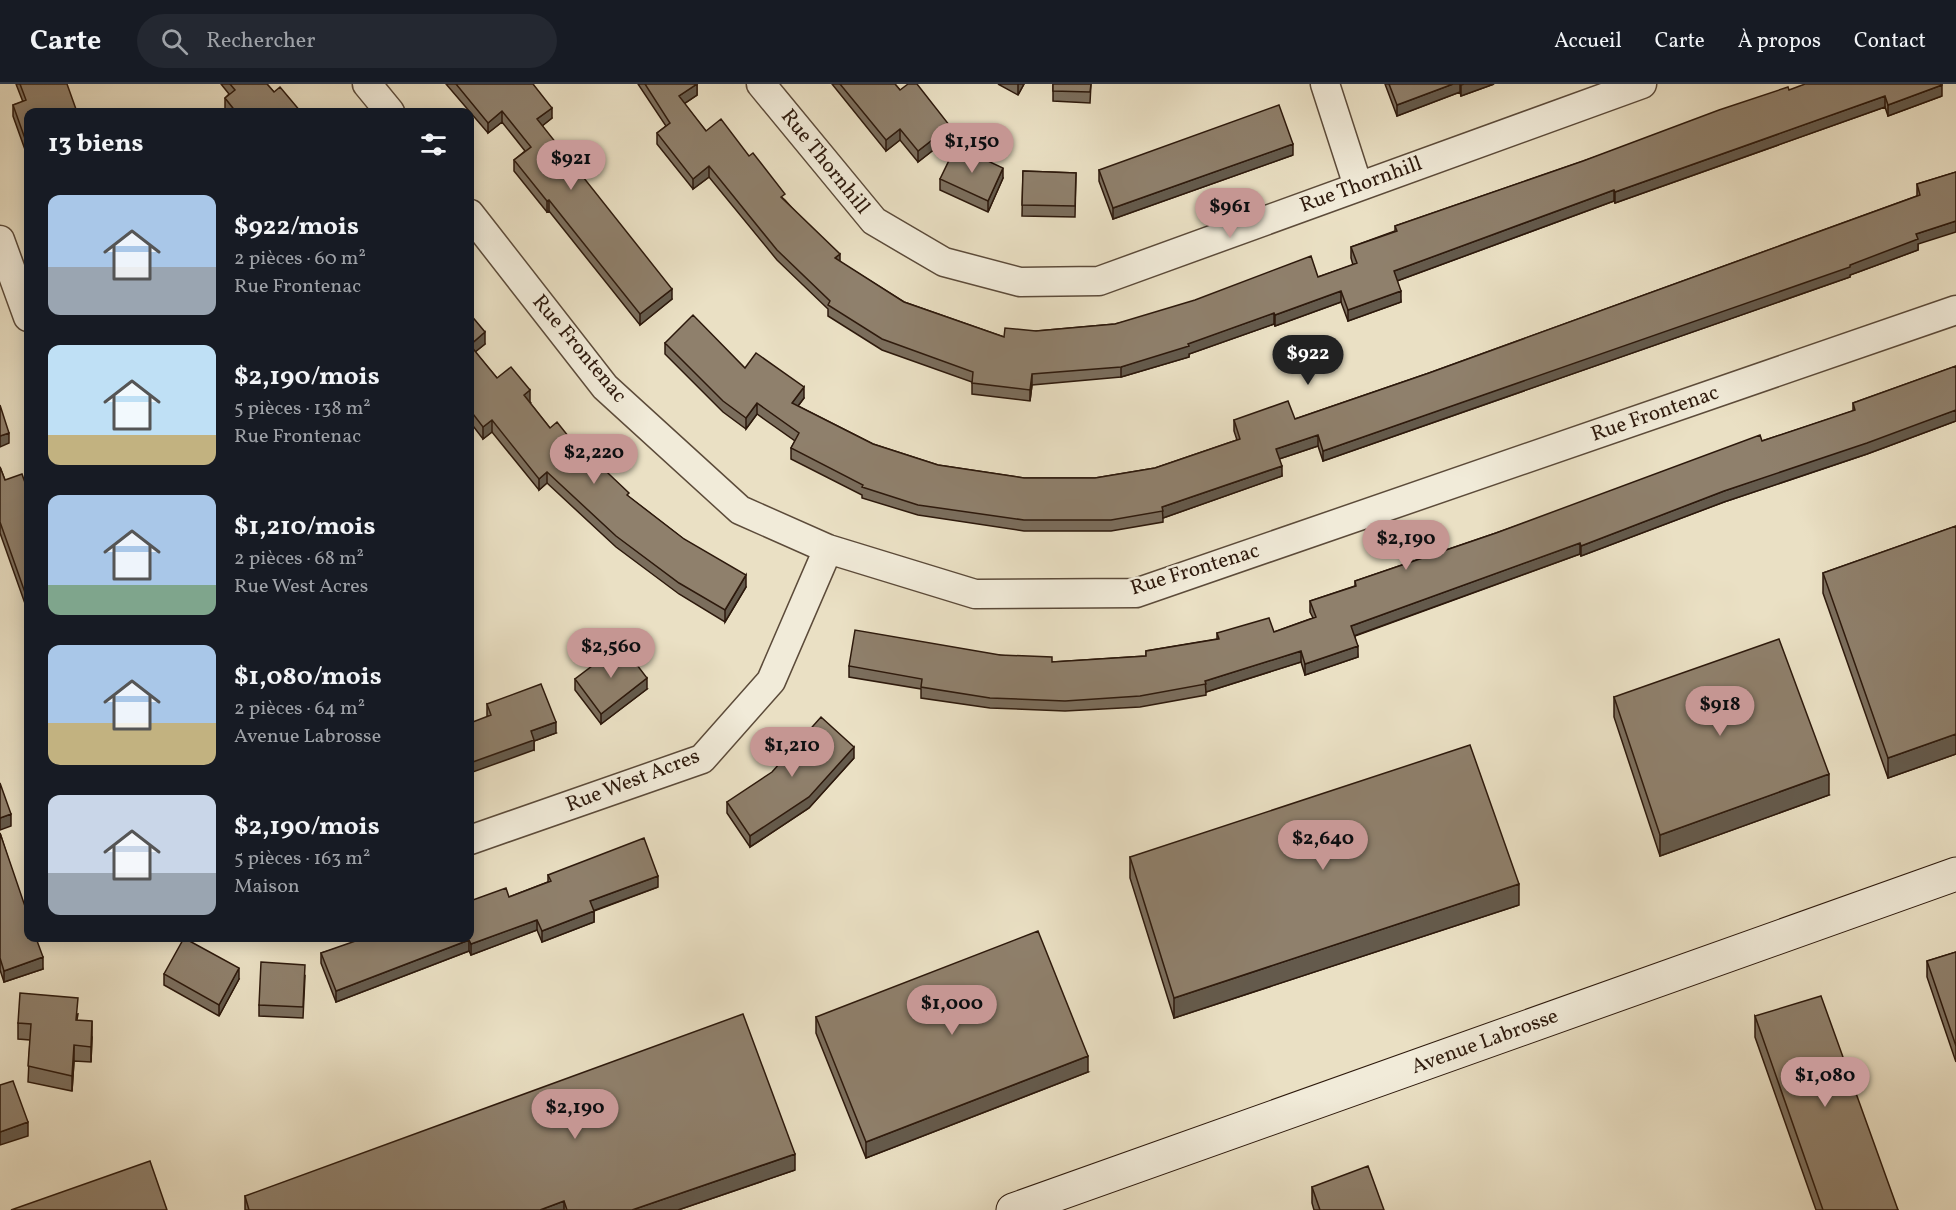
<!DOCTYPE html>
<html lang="fr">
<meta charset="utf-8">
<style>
body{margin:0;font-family:Vollkorn,serif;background:#242831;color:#f1f3f6;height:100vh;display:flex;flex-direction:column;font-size:22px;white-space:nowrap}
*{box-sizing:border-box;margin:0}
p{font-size:20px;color:#9ea1a6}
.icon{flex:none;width:33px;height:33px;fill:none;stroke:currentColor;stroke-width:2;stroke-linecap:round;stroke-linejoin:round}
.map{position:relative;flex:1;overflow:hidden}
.panel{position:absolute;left:24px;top:24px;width:450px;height:834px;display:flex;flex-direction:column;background:#171b24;border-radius:12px;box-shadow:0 3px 15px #0003}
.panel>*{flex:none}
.price{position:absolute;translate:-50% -51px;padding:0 14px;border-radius:21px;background:#c59692;color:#111;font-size:20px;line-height:39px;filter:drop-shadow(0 2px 3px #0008)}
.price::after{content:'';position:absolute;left:50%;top:36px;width:18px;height:14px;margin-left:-9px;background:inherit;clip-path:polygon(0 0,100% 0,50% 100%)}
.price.selected{background:#222;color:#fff}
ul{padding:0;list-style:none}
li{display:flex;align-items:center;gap:18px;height:150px;padding:0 24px}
li span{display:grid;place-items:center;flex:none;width:168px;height:120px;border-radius:12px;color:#555}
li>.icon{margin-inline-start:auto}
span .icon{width:72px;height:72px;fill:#fffc;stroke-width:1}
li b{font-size:26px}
h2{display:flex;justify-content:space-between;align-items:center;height:72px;padding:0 24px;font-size:26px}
header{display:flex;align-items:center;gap:36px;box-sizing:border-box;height:84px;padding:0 30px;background:#171b24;border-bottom:2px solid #363941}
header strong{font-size:28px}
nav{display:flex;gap:33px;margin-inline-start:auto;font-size:21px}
.search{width:420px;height:54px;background:#242831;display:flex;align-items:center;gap:15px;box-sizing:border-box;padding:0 21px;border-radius:33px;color:#9ea1a6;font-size:22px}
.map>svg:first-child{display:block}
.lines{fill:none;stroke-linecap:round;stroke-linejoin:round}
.street-casing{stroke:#5c4b3a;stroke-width:31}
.secondary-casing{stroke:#2d190c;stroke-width:35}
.street{stroke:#f1ebd9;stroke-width:28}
.secondary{stroke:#f1ebd9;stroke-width:33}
.wall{fill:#7b6e5d;stroke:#2d190c;stroke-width:1.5}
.shaded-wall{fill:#645a4c;stroke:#2d190c;stroke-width:1.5}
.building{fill:#8f806c;stroke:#2d190c;stroke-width:1.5}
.labels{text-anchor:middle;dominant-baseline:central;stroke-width:5;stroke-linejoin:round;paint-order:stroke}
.street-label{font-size:21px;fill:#2d190c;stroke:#f1ebd9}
</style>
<header>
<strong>Carte</strong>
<div class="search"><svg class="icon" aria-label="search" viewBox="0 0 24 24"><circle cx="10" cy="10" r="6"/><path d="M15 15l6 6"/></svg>Rechercher</div>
<nav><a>Accueil</a><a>Carte</a><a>À propos</a><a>Contact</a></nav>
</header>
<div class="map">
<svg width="1956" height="1126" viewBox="0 0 1956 1126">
<rect width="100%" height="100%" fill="#eae0c4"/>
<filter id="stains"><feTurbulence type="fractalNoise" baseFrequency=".00333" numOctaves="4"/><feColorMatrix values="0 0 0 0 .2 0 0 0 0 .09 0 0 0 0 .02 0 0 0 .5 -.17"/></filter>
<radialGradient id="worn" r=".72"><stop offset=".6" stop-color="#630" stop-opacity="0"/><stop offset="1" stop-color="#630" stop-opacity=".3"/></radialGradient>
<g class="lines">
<defs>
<path id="street" d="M367,0L390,28
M761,0L874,137L944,178L1020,198L1099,197L1642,0
M1325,0L1358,102
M470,130L605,303L740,426L828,465L975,510L1136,509L1956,226
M0,156L28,233
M470,756L702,675L771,597L828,465"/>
<path id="secondary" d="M1013,1126L1956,790"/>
</defs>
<!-- street casing -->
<use href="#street" class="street-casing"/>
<!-- secondary casing -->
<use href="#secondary" class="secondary-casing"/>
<!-- street -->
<use href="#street" class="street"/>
<!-- secondary -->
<use href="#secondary" class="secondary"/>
</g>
<!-- wall -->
<path class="wall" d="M16,0H67L28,28V74L13,32V21L23,18Z
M221,0H267L274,8L301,28H227L225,25V14L229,10Z
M446,0H533L552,34L542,42L672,215L640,241L549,127L547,128L514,87V76L525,67L502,38L488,49Z
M638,0H697V11L684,20L706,47L785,116L840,178L904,218L1004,253L1036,247L1115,240L1318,193L1353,181L1351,174V163L1395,147V142L1789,6L1942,12L1888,32L1885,23L1615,119L1614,117L1397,197L1401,218L1348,237L1341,218L1275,242L1274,240L1189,270V273L1121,293L1032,301L1030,317L972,310V298L882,266L828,232V225L777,176L709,93L693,105L657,60V49L666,42Z
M832,0H895L900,6L950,53L918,78L900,56L886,67Z
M998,0H1024L1018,11Z
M1053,0H1091L1090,19L1053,17Z
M1385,0H1494L1461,12L1460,8L1397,32Z
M1293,71L1113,135L1099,97V86Z
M1023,87L1076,89L1075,133L1022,132Z
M1956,88L1918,160V166L1850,191V193L1323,377L1318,362L1279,375L1282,392L1163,434V438L1111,447H1024L918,431L862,414V411L791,375V364L795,357L757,330L746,345L723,328L665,270V259L745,284L804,314L798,322L873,360L938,381L1024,394H1095L1155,384L1237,356L1234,347V336L1295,335L1429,289L1917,112V100Z
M1003,94L988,128L940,106V95Z
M470,230L485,260L475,268L497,294L530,318H529L550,344L629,413L746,503L725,538L679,510L616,463L547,399L539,406L492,348L483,355L470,338Z
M1956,282V337L1867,370L1724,418L1581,472L1580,470L1355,552L1358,573L1305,591L1301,578L1206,608V611L1140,623L1065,627L990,624L921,614V605L849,593V582L1000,571L1052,578L1146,572V567L1217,555V549L1274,548L1313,534L1310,528V517L1355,502V497L1496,449L1762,357L1853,327V319Z
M0,383L5,396L28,407V528L0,449Z
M1956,442V670L1888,694L1823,509V489Z
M575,595L647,605L601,640L575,606Z
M1614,613L1829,711L1660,772L1614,633Z
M487,620L556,649L534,657V666L487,632Z
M854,674L809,724L750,763L727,729V718Z
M0,749L43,885L4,898L0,886Z
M1130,773L1519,821L1174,934L1130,794Z
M548,791L658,803L594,827V838L542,858L537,846L471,871L469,867L336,918L321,879V869L509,813L548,798Z
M1956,868V978L1927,893V877Z
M164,890L239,895L219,932L164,901Z
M305,892L303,934L259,932V921Z
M78,930L77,936L92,953L91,978L74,977L72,1007L28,998L30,956L18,955V939Z
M1755,932L1898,1126H1816L1755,953Z
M816,933L1088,988L866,1074L816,949Z
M795,1086L678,1126H245V1112Z
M1312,1103L1384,1126H1314L1312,1119Z"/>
<!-- shaded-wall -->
<path class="shaded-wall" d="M697,0V11L679,23V12Z
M1018,0H1024L1018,11Z
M1453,0H1460V8L1397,32V21Z
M1464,0H1494L1461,12V1Z
M1942,1V12L1888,32V21Z
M1885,12V23L1615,119V108Z
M552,24V34L537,46V35Z
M502,27V38L488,49V39Z
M950,42V53L918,78V67Z
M900,45V56L886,67V56Z
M1293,60V71L1113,135V124Z
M709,82V93L693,105V95Z
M1003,84V94L988,128V117Z
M1614,106V117L1394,198V187Z
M549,116V127L547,128V117Z
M1956,137V148L1918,160V166L1850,191V193L1323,377V367L1850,181L1916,150Z
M840,170V180L835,174Z
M672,205V215L640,241V230Z
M1341,207V218L1275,242V231Z
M1401,207V218L1348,237V226Z
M1274,229V240L1189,270V273L1121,293V283Z
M485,248V260L470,272V261Z
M1032,290V301L1030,317V306Z
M804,303V314L792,330V319Z
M530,306V318L524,323V311Z
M757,319V330L746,345V334Z
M1956,326V337L1867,370L1724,418L1581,472V462L1724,407Z
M492,336V348L483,355V343Z
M9,349V359L0,363V352Z
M1318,351V362L1276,376V365Z
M1282,382V392L1163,434L1162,423Z
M547,388V399L539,406V395Z
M1580,459V470L1351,553V542Z
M746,491V503L725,538V526Z
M1358,562V573L1305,591V580Z
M1301,567V578L1206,608L1205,597Z
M647,594V605L601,640V630Z
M556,638V649L534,657V666L470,689V679L531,647Z
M1956,650V670L1888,694V674Z
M854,663V674L809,724L750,763V752Z
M1829,690V711L1660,772V751Z
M11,730V742L0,746V734Z
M658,792V803L590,828V817Z
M1519,800V821L1174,934V914Z
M594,827V838L542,858V847Z
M537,836V846L471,871V860Z
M469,856V867L336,918V907Z
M43,873V885L4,898V887Z
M239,884V895L219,932V921Z
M92,937V953L91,978V963Z
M74,961V977L72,1007V992Z
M1088,972V988L866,1074V1058Z
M28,1038V1052L0,1061V1048Z
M795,1070V1086L678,1126H632Z
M564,1117V1126H540Z"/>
<!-- building -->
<path class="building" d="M20,0H67L77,28H28V63L13,21L26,16Z
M230,0H267L274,8L280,3L301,28H236L225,14L235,6Z
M456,0H533L552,24L537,35L672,205L640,230L549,116L547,117L514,76L531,63L502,27L488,39Z
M645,0H697L679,12L706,47L721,35L749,72L753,69L785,110L781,113L840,170L835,174L904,218L1004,253L1005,244L1036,247L1115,240L1195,216L1311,172L1318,193L1357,179L1351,163L1397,147L1395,142L1583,77L1719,26L1788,3L1789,6L1805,0H1942V1L1888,21L1885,12L1615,108L1614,106L1394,187L1401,207L1348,226L1341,207L1275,231L1274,229L1188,260L1189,262L1121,283L1032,290L1030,306L972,299L973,288L882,255L828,221L830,217L777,166L709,82L693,95L657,49L670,39Z
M840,0H895L900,6L908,0H917L950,42L918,67L900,45L886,56Z
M1053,0H1091L1090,8L1053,7Z
M1389,0H1453L1397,21Z
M1279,21L1293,60L1113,124L1099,86Z
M956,62L1003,84L988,117L940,95Z
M1023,87L1076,89L1075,122L1022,121Z
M1956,88V137L1916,150L1918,155L1850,181V183L1323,367L1318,351L1276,365L1282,382L1162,423L1163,427L1111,436H1024L918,421L862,403L863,401L791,364L799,349L757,319L746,334L723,317L665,259L693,231L745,284L756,269L804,303L792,319L873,360L938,381L1024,394H1095L1155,384L1240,355L1234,336L1288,317L1295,335L1429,289L1920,111L1917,100Z
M470,230L485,248L470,261Z
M470,261L497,294L511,283L530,306L524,311L550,344L557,338L588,377L591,373L629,409L627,411L684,455L746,491L725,526L679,499L616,452L547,388L539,395L492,336L483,343L470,326Z
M1956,282V326L1867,359L1724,407L1581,462L1580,459L1351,542L1358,562L1305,580L1301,567L1205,597L1206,600L1140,612L1065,617L990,614L921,603L922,595L849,582L855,546L1000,571L1052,573V578L1146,572V567L1219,555L1217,549L1269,534L1274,548L1316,533L1310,517L1356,502L1355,497L1496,449L1760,351L1762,357L1855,326L1853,319Z
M0,321L9,349L0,352Z
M0,383L5,396L22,390L28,407V517L0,438Z
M1956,442V650L1888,674L1823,489Z
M1779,555L1829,690L1660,751L1614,613Z
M621,560L647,594L601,630L575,595Z
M541,600L556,638L531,647L534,656L470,679V639L491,631L487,620Z
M821,633L854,663L809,713L750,752L727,718L772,688Z
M1470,661L1519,800L1174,914L1130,773Z
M0,699L11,730L0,734Z
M0,749L28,831V854H36L43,873L4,887L0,874Z
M644,754L658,792L590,817L594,827L542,847L537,836L471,860L469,856L336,907L321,869L364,854H470V817L506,804L509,813L551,797L548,791Z
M1038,847L1088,972L866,1058L816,933Z
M184,854L239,884L219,921L164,890Z
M1956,868V962L1927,877Z
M261,878L305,881L303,923L259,921Z
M20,909L78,914L76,936L92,937L91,963L74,961L72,992L28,982L31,940L18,939Z
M1821,912L1898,1126H1823L1755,932Z
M743,930L795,1070L632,1126H567L564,1117L540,1126H249L245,1112Z
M13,997L28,1038L0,1048V1001Z
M150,1077L167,1126H11Z
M1368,1082L1384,1126H1320L1312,1103Z"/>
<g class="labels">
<!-- street labels -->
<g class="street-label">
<text transform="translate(825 78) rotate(51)">Rue Thornhill</text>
<text transform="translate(1361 101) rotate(-20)">Rue Thornhill</text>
<text transform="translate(579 265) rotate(50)">Rue Frontenac</text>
<text transform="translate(1655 330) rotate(-19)">Rue Frontenac</text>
<text transform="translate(1195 486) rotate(-17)">Rue Frontenac</text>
<text transform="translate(633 697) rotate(-21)">Rue West Acres</text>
<text transform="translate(1485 958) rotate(-20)">Avenue Labrosse</text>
</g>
</g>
<rect width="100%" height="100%" filter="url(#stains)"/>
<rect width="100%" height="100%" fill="url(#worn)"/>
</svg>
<b class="price" style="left:972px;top:90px">$1,150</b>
<b class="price" style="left:571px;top:107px">$921</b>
<b class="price" style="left:1230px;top:155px">$961</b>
<b class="price selected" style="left:1308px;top:302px">$922</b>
<b class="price" style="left:594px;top:401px">$2,220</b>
<b class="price" style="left:1406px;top:487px">$2,190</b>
<b class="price" style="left:611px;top:595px">$2,560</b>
<b class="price" style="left:1720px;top:653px">$918</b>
<b class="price" style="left:792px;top:694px">$1,210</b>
<b class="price" style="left:1323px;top:787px">$2,640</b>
<b class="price" style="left:952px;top:952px">$1,000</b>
<b class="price" style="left:1825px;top:1024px">$1,080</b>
<b class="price" style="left:575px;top:1056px">$2,190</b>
<section class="panel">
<h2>13 biens<svg class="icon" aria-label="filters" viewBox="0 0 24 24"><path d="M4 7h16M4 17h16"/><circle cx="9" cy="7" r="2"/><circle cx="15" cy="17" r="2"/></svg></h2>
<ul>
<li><span style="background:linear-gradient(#a9c7e8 60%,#9aa5b1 0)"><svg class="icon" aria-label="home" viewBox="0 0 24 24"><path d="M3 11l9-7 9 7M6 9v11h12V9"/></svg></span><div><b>$922/mois</b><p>2 pièces · 60 m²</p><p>Rue Frontenac</p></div></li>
<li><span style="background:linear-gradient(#bfe0f5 75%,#c2b280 0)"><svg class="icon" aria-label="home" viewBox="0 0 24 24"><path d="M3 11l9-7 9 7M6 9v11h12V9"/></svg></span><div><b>$2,190/mois</b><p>5 pièces · 138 m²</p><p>Rue Frontenac</p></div></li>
<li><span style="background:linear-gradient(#a9c7e8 75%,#7fa58c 0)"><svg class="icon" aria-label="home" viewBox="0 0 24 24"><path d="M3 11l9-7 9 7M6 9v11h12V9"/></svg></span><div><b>$1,210/mois</b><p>2 pièces · 68 m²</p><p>Rue West Acres</p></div></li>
<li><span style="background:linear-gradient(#a9c7e8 65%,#c2b280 0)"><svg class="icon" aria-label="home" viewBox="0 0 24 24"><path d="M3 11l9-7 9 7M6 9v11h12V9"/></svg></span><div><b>$1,080/mois</b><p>2 pièces · 64 m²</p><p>Avenue Labrosse</p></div></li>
<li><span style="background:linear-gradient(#c9d6e8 65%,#9aa5b1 0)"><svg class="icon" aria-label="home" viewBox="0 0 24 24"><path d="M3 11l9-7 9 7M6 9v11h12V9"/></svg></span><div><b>$2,190/mois</b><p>5 pièces · 163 m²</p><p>Maison</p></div></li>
</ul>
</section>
</div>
